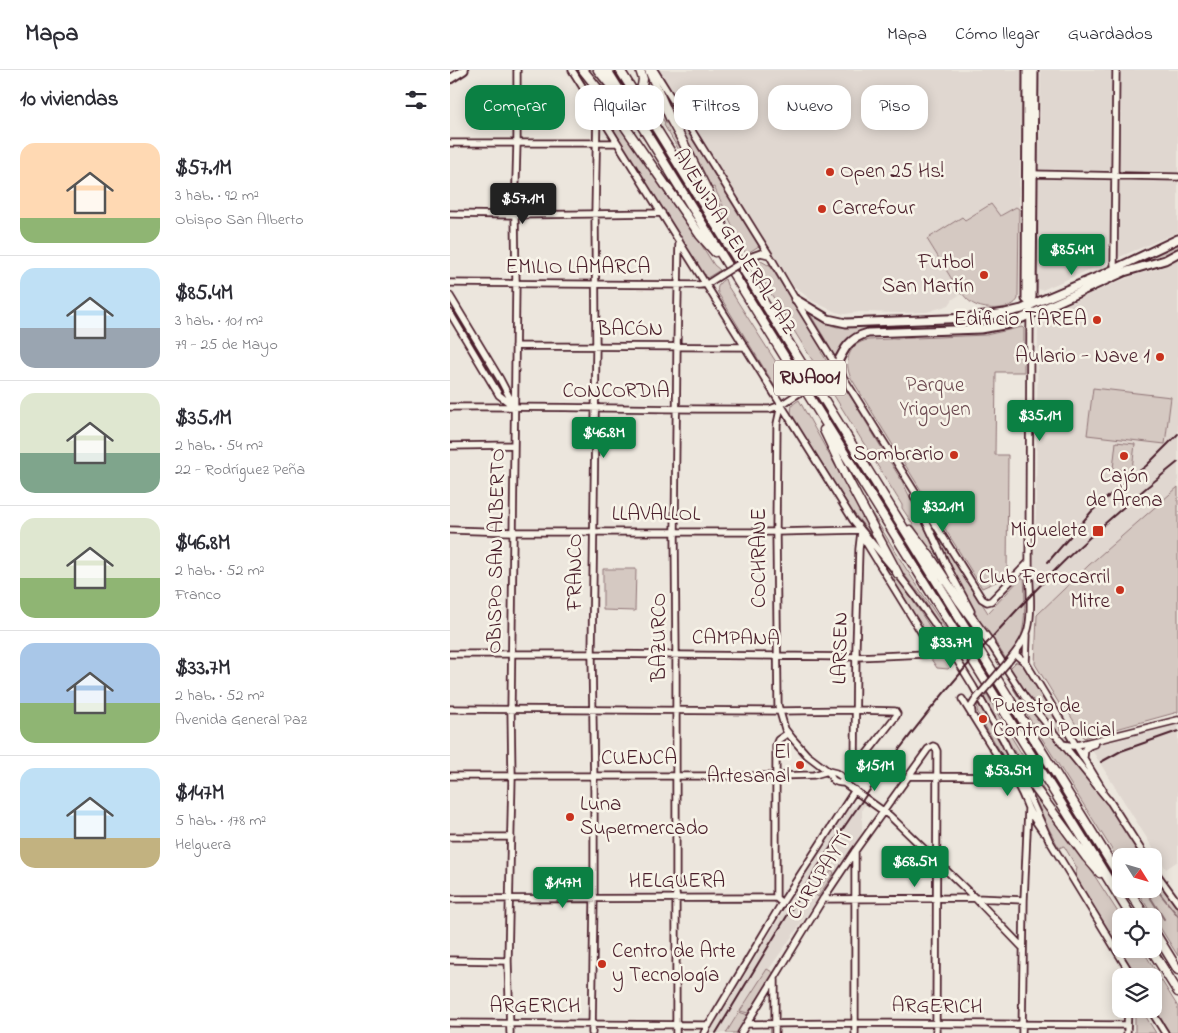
<!DOCTYPE html>
<html lang="es">
<meta charset="utf-8">
<style>
body{margin:0;font-family:"Indie Flower",sans-serif;background:#f7f7f7;color:#2b2b33;height:100vh;display:flex;flex-direction:column;font-size:19px;white-space:nowrap}
*{box-sizing:border-box;margin:0}
p{font-size:16px;color:#7c7c81}
.icon{flex:none;width:28px;height:28px;fill:none;stroke:currentColor;stroke-width:2;stroke-linecap:round;stroke-linejoin:round}
.map{position:relative;flex:1;overflow:hidden}
.drawer{display:flex;flex-direction:column;background:#fff;width:450px}
.drawer>*{flex:none}
.top-card{position:absolute;left:15px;top:15px;width:475px;height:45px;display:flex;gap:10px}
.needle{width:32px;rotate:127deg}
.buttons{position:absolute;left:662px;top:778px;display:grid;gap:10px}
.buttons a{display:grid;place-items:center;width:50px;height:50px;border-radius:10px;background:#fff;box-shadow:0 2px 12px #0003;font-size:25px}
.price{position:absolute;translate:-50% -42px;padding:0 11px;border-radius:5px;background:#0b8043;color:#fff;font-size:16px;line-height:32px;filter:drop-shadow(0 1px 2px #0008)}
.price::after{content:'';position:absolute;left:50%;top:30px;width:15px;height:11px;margin-left:-8px;background:inherit;clip-path:polygon(0 0,100% 0,50% 100%)}
.price.active{background:#222;color:#fff}
ul{padding:0;list-style:none}
li{display:flex;align-items:center;gap:15px;height:125px;padding:0 20px}
li+li{border-top:1px solid #e1e1e2}
li span{display:grid;place-items:center;flex:none;width:140px;height:100px;border-radius:15px;color:#555}
li>.icon{margin-inline-start:auto}
span .icon{width:60px;height:60px;fill:#fffc;stroke-width:1}
li b{font-size:21px}
h2{display:flex;justify-content:space-between;align-items:center;height:60px;padding:0 20px;font-size:21px}
.chip{padding:0 18px;border-radius:15px;background:#fff;box-shadow:0 2px 12px #0003;font-size:18px;line-height:45px}
.chip.active{background:#0b8043;color:#fff}
header{display:flex;align-items:center;gap:30px;box-sizing:border-box;height:70px;padding:0 25px;background:#fff;border-bottom:1px solid #e1e1e2}
header strong{font-size:24px}
nav{display:flex;gap:28px;margin-inline-start:auto;font-size:18px}
main{display:flex;flex:1;min-height:0}
.map>svg:first-child{display:block}
.built{fill:#e0d7d0}
.green{fill:#d5c9c2;stroke:#907476}
.lines{fill:none;stroke-linecap:round;stroke-linejoin:round}
.stream{stroke:#896c6f;stroke-width:2}
.minor-casing{stroke:#4a1f2b;stroke-width:9}
.major-casing{stroke:#4a1f2b;stroke-width:11}
.highway-casing{stroke:#4a1f2b;stroke-width:11}
.minor{stroke:#f7f3e8;stroke-width:5.5}
.major{stroke:#f7f3e8;stroke-width:7}
.highway{stroke:#f7f3e8;stroke-width:8}
.rail{stroke:#4a1f2b;stroke-width:2}
.minor-bridge-casing{stroke:#4a1f2b;stroke-width:9;stroke-linecap:butt}
.highway-bridge-casing{stroke:#4a1f2b;stroke-width:11;stroke-linecap:butt}
.minor-bridge{stroke:#f7f3e8;stroke-width:5.5}
.highway-bridge{stroke:#f7f3e8;stroke-width:8}
.poi-dot{fill:#c8321e;stroke:#f7f3e8;stroke-width:2}
.labels{text-anchor:middle;dominant-baseline:central;stroke-width:5;stroke-linejoin:round;paint-order:stroke}
.shield{fill:#f7f3e8;stroke:#7e5f64;stroke-width:1}
.shield-label{font-size:20px;font-weight:bold;fill:#4a1f2b}
.poi-label{font-size:21px;fill:#4a1f2b;stroke:#f7f3e8;text-anchor:end}
.street-label{font-size:21px;fill:#4a1f2b;stroke:#f7f3e8}
.park-label{font-size:21px;fill:#6d4a51;stroke:#f7f3e8}
</style>
<header>
<strong>Mapa</strong>
<nav><a>Mapa</a><a>Cómo llegar</a><a>Guardados</a></nav>
</header>
<main>
<section class="drawer">
<h2>10 viviendas<svg class="icon" aria-label="filters" viewBox="0 0 24 24"><path d="M4 7h16M4 17h16"/><circle cx="9" cy="7" r="2"/><circle cx="15" cy="17" r="2"/></svg></h2>
<ul>
<li><span style="background:linear-gradient(#ffd9b3 75%,#8fb573 0)"><svg class="icon" aria-label="home" viewBox="0 0 24 24"><path d="M3 11l9-7 9 7M6 9v11h12V9"/></svg></span><div><b>$57.1M</b><p>3 hab. · 92 m²</p><p>Obispo San Alberto</p></div></li>
<li><span style="background:linear-gradient(#bfe0f5 60%,#9aa5b1 0)"><svg class="icon" aria-label="home" viewBox="0 0 24 24"><path d="M3 11l9-7 9 7M6 9v11h12V9"/></svg></span><div><b>$85.4M</b><p>3 hab. · 101 m²</p><p>79 - 25 de Mayo</p></div></li>
<li><span style="background:linear-gradient(#dfe7d0 60%,#7fa58c 0)"><svg class="icon" aria-label="home" viewBox="0 0 24 24"><path d="M3 11l9-7 9 7M6 9v11h12V9"/></svg></span><div><b>$35.1M</b><p>2 hab. · 54 m²</p><p>22 - Rodríguez Peña</p></div></li>
<li><span style="background:linear-gradient(#dfe7d0 60%,#8fb573 0)"><svg class="icon" aria-label="home" viewBox="0 0 24 24"><path d="M3 11l9-7 9 7M6 9v11h12V9"/></svg></span><div><b>$46.8M</b><p>2 hab. · 52 m²</p><p>Franco</p></div></li>
<li><span style="background:linear-gradient(#a9c7e8 60%,#8fb573 0)"><svg class="icon" aria-label="home" viewBox="0 0 24 24"><path d="M3 11l9-7 9 7M6 9v11h12V9"/></svg></span><div><b>$33.7M</b><p>2 hab. · 52 m²</p><p>Avenida General Paz</p></div></li>
<li><span style="background:linear-gradient(#bfe0f5 70%,#c2b280 0)"><svg class="icon" aria-label="home" viewBox="0 0 24 24"><path d="M3 11l9-7 9 7M6 9v11h12V9"/></svg></span><div><b>$147M</b><p>5 hab. · 178 m²</p><p>Helguera</p></div></li>
</ul>
</section>
<div class="map">
<svg width="728" height="963" viewBox="0 0 728 963">
<rect width="100%" height="100%" fill="#ece6dd"/>
<filter id="ink" filterUnits="userSpaceOnUse"><feTurbulence type="fractalNoise" baseFrequency=".02" numOctaves="2"/><feDisplacementMap in="SourceGraphic" scale="10" xChannelSelector="R" yChannelSelector="G"/><feConvolveMatrix kernelMatrix="1 2 1 2 8 2 1 2 1" color-interpolation-filters="sRGB"/></filter>
<g filter="url(#ink)">
<!-- built -->
<path class="built" d="M209,0H572L569,139L566,137L549,147L541,134L514,150L512,148L477,169L511,224L503,229L499,235L477,242L450,243L410,242L395,244L386,242L362,231L343,215L242,53L243,51L234,37L230,34Z
M591,0H728V162L592,220L587,219Z
M728,189V418L639,495L587,545L583,513L586,440L588,250L590,247L665,213L682,206L704,200L718,195Z
M728,654V791L716,799L640,677Z
M411,728L417,733V735L414,736L412,739V763L366,832L289,942L276,963H259L396,740L406,736L409,732L410,729Z"/>
<!-- green -->
<path class="green" d="M127,0H129L139,13L215,121L214,122L249,171L264,195L270,200L257,208L255,204L253,205Z
M136,0H143L162,28L156,24Z
M196,2L207,31L246,107H245L214,55L215,53L195,21L197,12Z
M209,14L308,174L309,176L296,184L264,117L261,118C243,84 224,50 209,14Z
M541,134L550,146L566,137L569,139L568,229C562,240 540,240 528,236C522,234 516,229 513,224H511L477,169L512,147L515,150Z
M728,174V179L711,188L677,198V197Z
M305,191H311L318,195L319,194L373,281L371,282C378,292 380,296 369,304L366,296L305,198L301,193Z
M275,209L277,215L340,314L339,315L343,320C336,324 331,324 327,317L326,318L268,223C266,216 270,212 275,209Z
M0,233L45,308L43,309L0,238Z
M360,244H361C370,250 377,255 388,257L497,252L500,253L481,254L469,258L411,261L400,267L394,273L385,286Z
M555,249L556,251L536,254L516,255L517,253Z
M572,257L574,259V302H546L545,385H558L557,507L532,518L401,308C393,292 399,273 418,270L536,265Z
M385,305L389,312L391,311L453,413L501,512L452,438V435L380,319L375,314Z
M643,318L721,327L715,374L637,365Z
M349,330L428,473L402,441L341,344C342,335 340,336 349,330Z
M666,372L685,374L682,399L680,401L663,399Z
M399,406L455,497L511,582L508,586L472,527L446,494Z
M728,417V642L634,668L614,635H610L585,594L587,545L639,495Z
M481,453L538,543L571,508H574C575,523 576,552 571,566C568,575 561,582 556,589L535,556H533C513,523 497,488 481,453Z
M426,481C455,517 479,555 503,594L498,599L487,598L481,589L489,585Z
M153,499H186L185,541L153,540Z
M566,592L571,593L573,596L621,674L616,673C596,649 576,625 560,598Z
M537,624L551,650L612,750L581,708L568,688L534,628Z
M572,629L659,736L691,786H671V794L569,632Z
M528,634L539,651L558,689L556,691L529,646L527,640Z
M579,715L635,791L671,847V879H692L728,937V963H720L704,937V906H687L625,806L627,798L614,776L609,778L599,759Z
M382,800L384,803L368,827L365,824Z
M704,805L728,839V886L686,819H704Z
M317,899L324,903L298,943L290,941Z
M685,939H691L706,963H685Z
M289,942L298,945L287,963H276Z"/>
<g class="lines">
<!-- stream -->
<path class="stream" d="M564,619L571,630
M704,816L728,846
M695,819L714,849"/>
<defs>
<path id="minor" d="M122,0L403,450L448,504L464,525L484,553L523,616L554,671L600,772
M204,0L321,188L345,229L395,310L532,529L537,532L541,531L579,492
M0,73H167
M581,104L728,107
M0,144L65,145L212,143
M300,187L311,183L319,185
M666,203L664,194L666,0
M0,213L249,215L257,214L271,205
M0,226L50,309L63,334
M0,243L49,325L62,335
M65,276L295,277
M375,308L386,296
M331,335L327,354L326,462L328,635L335,659L342,668L357,685L378,701L386,703L392,707L394,713L440,746L525,828L573,878
M0,337C107,336 213,340 320,339L331,335L346,325
M0,376L64,375
M464,426L498,498L521,541
M0,460L63,462H326L411,460
M538,570L574,626L659,731
M0,584H142L407,587L476,584L480,580L479,575L415,471L412,462
M565,584L576,593L653,720
M558,592C566,582 575,571 578,559C583,540 579,512 579,492L580,244
M576,593L577,565
M512,629L555,698L561,710
M0,639L329,641L406,640L445,641L447,644L446,646L394,713
M522,643L521,637L526,629
M612,674L623,676L728,650
M634,687L635,679L639,676L645,674
M405,697L406,578L409,479L411,462
M378,701C382,710 384,713 394,713
M0,706H325L364,705L378,701
M459,706L560,707
M560,707C569,712 574,729 578,738C582,747 588,755 593,762
M659,730L695,786
M0,767H61
M599,770L682,906
M704,800L728,833
M326,828V675L328,670L338,663
M0,829L326,828L332,833
M373,829L525,828L574,830
M0,890L58,891
M700,939L715,963
M0,953L259,955
M297,954L405,953L677,955
M60,963L58,891L62,707L61,639L66,214L65,145L67,73V0
M142,963L144,829V721L142,584L146,276L145,144L147,40
M226,963V585L225,462L227,276L229,170
M254,963L332,833L405,720
M291,963L373,829L405,781L478,679L483,676L485,677L487,681L486,963
M325,963V910
M405,963V781
M572,963L574,830L578,739
M677,963L678,939"/>
<path id="major" d="M577,0L576,227V229L579,232
M0,9L14,0
M345,229L378,249L396,253L520,248L555,243L572,239L590,231L654,204L728,169
M580,239L579,232L582,227L584,0
M386,296C394,279 399,268 418,263L531,259L559,254L674,202L715,190L728,183"/>
<path id="highway" d="M133,0L153,25L250,165L265,182
M148,0L166,22
M157,0L681,846
M170,0L671,809
M190,0L193,9L192,16
M199,0L220,48L232,70L264,134L277,167
M374,360L397,408L448,504
M460,460L481,488L510,532L540,573
M563,688L636,787L650,803
M678,819L695,846
M704,861L728,900
M701,879L728,922"/>
</defs>
<!-- minor casing -->
<use href="#minor" class="minor-casing"/>
<!-- major casing -->
<use href="#major" class="major-casing"/>
<!-- highway casing -->
<use href="#highway" class="highway-casing"/>
<!-- minor -->
<use href="#minor" class="minor"/>
<!-- major -->
<use href="#major" class="major"/>
<!-- highway -->
<use href="#highway" class="highway"/>
<!-- rail -->
<path class="rail" d="M598,492L642,441L676,411L696,396L728,364
M651,692L671,681L728,661
M266,963C315,883 362,801 417,724C462,659 513,598 567,540C587,519 606,498 628,478C660,448 694,419 728,392"/>
<defs>
<path id="minor-bridge" d="M271,205L300,187
M346,325L375,308
M526,629L558,592"/>
<path id="highway-bridge" d="M165,33C179,34 188,29 192,16"/>
</defs>
<!-- minor-bridge casing -->
<use href="#minor-bridge" class="minor-bridge-casing"/>
<!-- highway-bridge casing -->
<use href="#highway-bridge" class="highway-bridge-casing"/>
<!-- minor-bridge -->
<use href="#minor-bridge" class="minor-bridge"/>
<!-- highway-bridge -->
<use href="#highway-bridge" class="highway-bridge"/>
</g>
</g>
<!-- markers -->
<g class="poi-dot">
<circle cx="380" cy="102" r="5"/>
<circle cx="372" cy="139" r="5"/>
<circle cx="534" cy="205" r="5"/>
<circle cx="647" cy="250" r="5"/>
<circle cx="710" cy="287" r="5"/>
<circle cx="504" cy="385" r="5"/>
<circle cx="674" cy="386" r="5"/>
<rect x="642" y="455" width="12" height="12" rx="2.5"/>
<circle cx="670" cy="520" r="5"/>
<circle cx="533" cy="649" r="5"/>
<circle cx="350" cy="695" r="5"/>
<circle cx="120" cy="747" r="5"/>
<circle cx="152" cy="894" r="5"/>
</g>
<g class="labels">
<!-- shield labels -->
<rect class="shield" x="324" y="290.5" width="72" height="35" rx="4"/>
<g class="shield-label">
<text x="360" y="308">RNA001</text>
</g>
<!-- poi labels -->
<g class="poi-label">
<text x="390" y="102" text-anchor="start">Open 25 Hs!</text>
<text x="382" y="139" text-anchor="start">Carrefour</text>
<text x="524" y="193">Futbol<tspan x="524" dy="24">San Martín</tspan></text>
<text x="637" y="250">Edificio TAREA</text>
<text x="700" y="287">Aulario - Nave 1</text>
<text x="494" y="385">Sombrario</text>
<text x="674" y="407" text-anchor="middle">Cajón<tspan x="674" dy="24">de Arena</tspan></text>
<text x="637" y="461">Miguelete</text>
<text x="660" y="508">Club Ferrocarril<tspan x="660" dy="24">Mitre</tspan></text>
<text x="543" y="637" text-anchor="start">Puesto de<tspan x="543" dy="24">Control Policial</tspan></text>
<text x="340" y="683">El<tspan x="340" dy="24">Artesanal</tspan></text>
<text x="130" y="735" text-anchor="start">Luna<tspan x="130" dy="24">Supermercado</tspan></text>
<text x="162" y="882" text-anchor="start">Centro de Arte<tspan x="162" dy="24">y Tecnología</tspan></text>
</g>
<!-- street labels -->
<g class="street-label">
<text transform="translate(284 172) rotate(58)">AVENIDA GENERAL PAZ</text>
<text x="128" y="198">EMILIO LAMARCA</text>
<text x="180" y="260">BACÓN</text>
<text x="166" y="322">CONCORDIA</text>
<text x="206" y="445">LLAVALLOL</text>
<text transform="translate(47 481) rotate(-89)">OBISPO SAN ALBERTO</text>
<text transform="translate(310 488) rotate(-90)">COCHRANE</text>
<text transform="translate(126 502) rotate(-90)">FRANCO</text>
<text transform="translate(210 567) rotate(-90)">BAZURCO</text>
<text transform="translate(286 569) rotate(1)">CAMPANA</text>
<text transform="translate(391 578) rotate(-89)">LARSEN</text>
<text x="189" y="689">CUENCA</text>
<text transform="translate(370 806) rotate(-57)">CURUPAYTÍ</text>
<text x="227" y="812">HELGUERA</text>
<text x="85" y="937">ARGERICH</text>
<text transform="translate(487 937) rotate(1)">ARGERICH</text>
</g>
<!-- park labels -->
<g class="park-label">
<text x="485" y="316">Parque<tspan x="485" dy="24">Yrigoyen</tspan></text>
</g>
</g>
</svg>
<div class="buttons">
<a><svg class="needle" viewBox="-14 -14 28 28"><path d="M0-13l5 13h-10z" fill="#e53935"/><path d="M0 13l5-13h-10z" fill="#7c7c81"/></svg></a>
<a><svg class="icon" aria-label="locate" viewBox="0 0 24 24"><circle cx="12" cy="12" r="6"/><path d="M12 2v4M12 18v4M2 12h4M18 12h4"/></svg></a>
<a><svg class="icon" aria-label="layers" viewBox="0 0 24 24"><path d="M12 4l9 5-9 5-9-5zM3 14l9 5 9-5"/></svg></a>
</div>
<b class="price active" style="left:73px;top:155px">$57.1M</b>
<b class="price" style="left:622px;top:206px">$85.4M</b>
<b class="price" style="left:590px;top:372px">$35.1M</b>
<b class="price" style="left:154px;top:389px">$46.8M</b>
<b class="price" style="left:493px;top:463px">$32.1M</b>
<b class="price" style="left:501px;top:599px">$33.7M</b>
<b class="price" style="left:425px;top:722px">$151M</b>
<b class="price" style="left:558px;top:727px">$53.5M</b>
<b class="price" style="left:465px;top:818px">$68.5M</b>
<b class="price" style="left:113px;top:839px">$147M</b>
<div class="top-card">
<a class="chip active">Comprar</a>
<a class="chip">Alquilar</a>
<a class="chip">Filtros</a>
<a class="chip">Nuevo</a>
<a class="chip">Piso</a>
</div>
</div>
</main>
